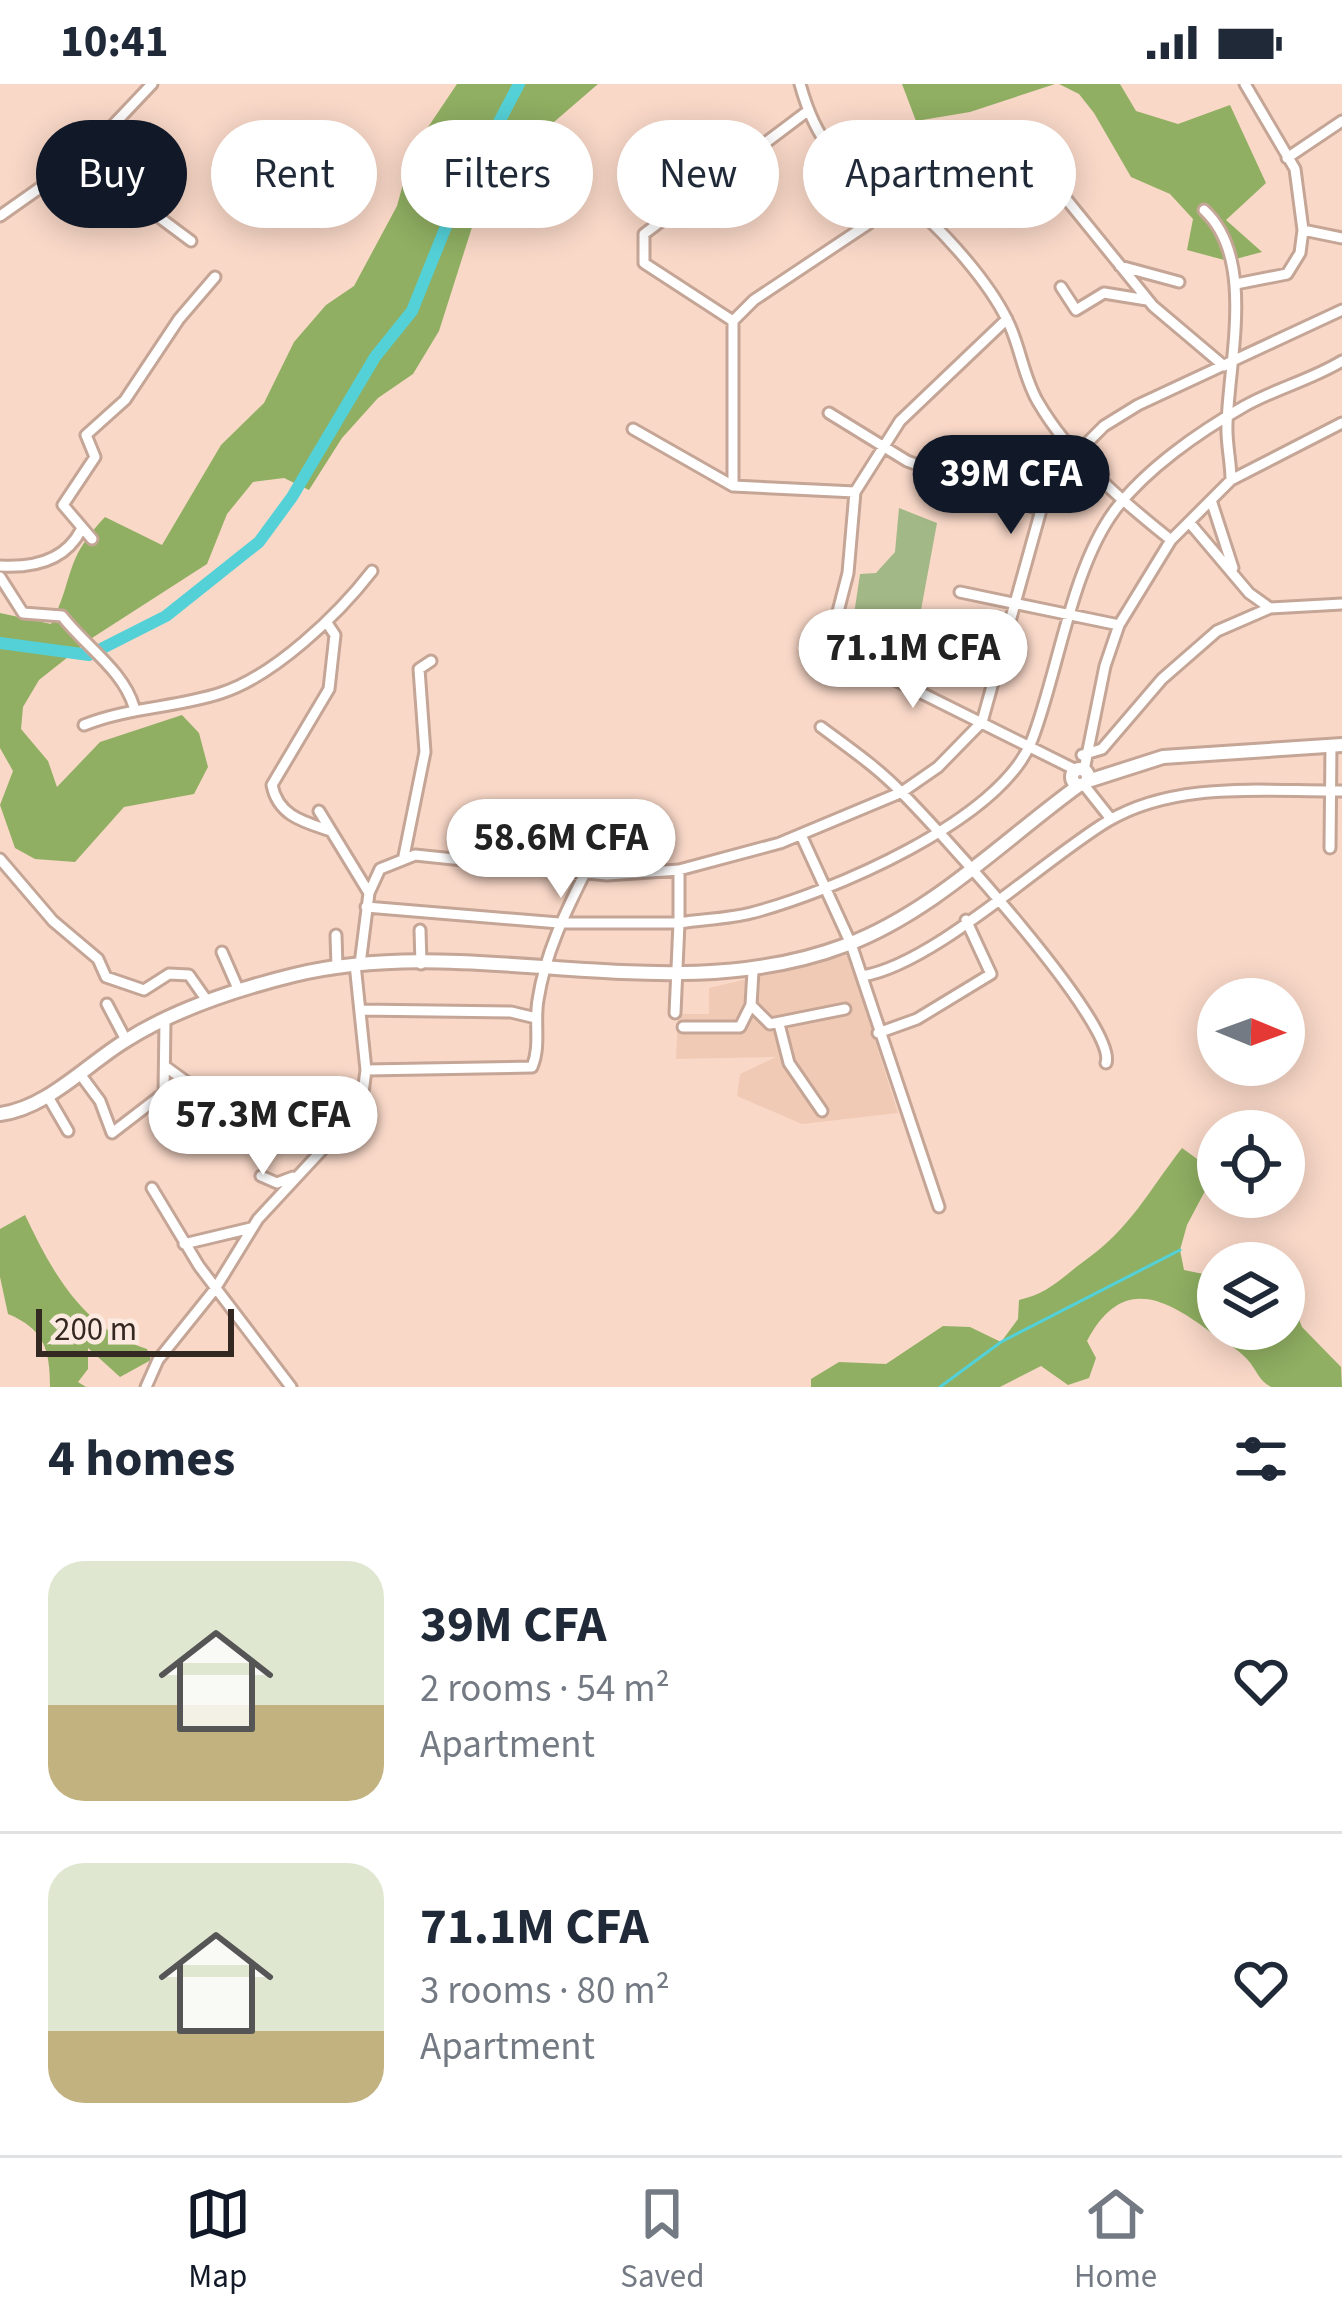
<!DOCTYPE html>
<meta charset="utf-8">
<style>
body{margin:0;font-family:"Source Sans 3",sans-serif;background:#f2f2f3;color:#1f2937;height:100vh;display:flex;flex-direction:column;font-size:45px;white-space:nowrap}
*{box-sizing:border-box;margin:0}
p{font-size:39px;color:#747a83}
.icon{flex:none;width:66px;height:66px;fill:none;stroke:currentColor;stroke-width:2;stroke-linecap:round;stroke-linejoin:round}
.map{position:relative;height:1303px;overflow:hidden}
.sheet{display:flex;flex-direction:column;background:#fff;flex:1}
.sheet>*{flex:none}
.banner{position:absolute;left:36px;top:36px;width:1272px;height:108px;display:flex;gap:24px}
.needle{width:78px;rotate:91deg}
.buttons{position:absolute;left:1197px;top:894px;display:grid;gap:24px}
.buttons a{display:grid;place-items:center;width:108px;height:108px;border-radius:50%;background:#fff;box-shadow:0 6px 30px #0003;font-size:60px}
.scale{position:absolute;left:36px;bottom:30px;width:198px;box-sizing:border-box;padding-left:12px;border:6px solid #342822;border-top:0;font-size:33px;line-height:42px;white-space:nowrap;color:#342822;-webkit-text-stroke:9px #fce9df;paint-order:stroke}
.price{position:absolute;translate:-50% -102px;padding:0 27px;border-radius:42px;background:#fff;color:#222;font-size:39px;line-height:78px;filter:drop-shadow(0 3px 6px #0008)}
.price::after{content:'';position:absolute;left:50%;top:72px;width:36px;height:27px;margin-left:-18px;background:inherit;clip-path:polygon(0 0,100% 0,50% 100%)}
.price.current{background:#111827;color:#fff}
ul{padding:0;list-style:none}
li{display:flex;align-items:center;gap:36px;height:300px;padding:0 48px}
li+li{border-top:3px solid #e0e1e3}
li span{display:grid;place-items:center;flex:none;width:336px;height:240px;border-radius:36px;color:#555}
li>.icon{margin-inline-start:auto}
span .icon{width:144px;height:144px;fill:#fffc;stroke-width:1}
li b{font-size:51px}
h2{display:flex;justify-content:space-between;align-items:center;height:144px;padding:0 48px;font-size:51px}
.chip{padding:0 42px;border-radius:54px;background:#fff;box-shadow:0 6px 30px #0003;font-size:42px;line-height:108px}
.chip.current{background:#111827;color:#fff}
.status{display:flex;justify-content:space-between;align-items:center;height:84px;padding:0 60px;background:#fff;direction:ltr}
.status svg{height:33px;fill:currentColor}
.dock{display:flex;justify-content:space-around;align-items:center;height:168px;border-top:3px solid #e0e1e3;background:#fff;font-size:33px;color:#747a83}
.dock a{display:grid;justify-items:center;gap:6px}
.dock .current{color:#111827}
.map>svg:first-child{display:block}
.built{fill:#f1cab6}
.green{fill:#a3b887}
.forest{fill:#90af62}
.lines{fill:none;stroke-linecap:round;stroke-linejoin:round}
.stream{stroke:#54d1d7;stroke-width:3}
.river{stroke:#54d1d7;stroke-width:12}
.minor-casing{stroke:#c4a596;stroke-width:15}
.major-casing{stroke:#c4a596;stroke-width:18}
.minor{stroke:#fff;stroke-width:9}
.major{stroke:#fff;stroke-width:12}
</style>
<div class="status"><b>10:41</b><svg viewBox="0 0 49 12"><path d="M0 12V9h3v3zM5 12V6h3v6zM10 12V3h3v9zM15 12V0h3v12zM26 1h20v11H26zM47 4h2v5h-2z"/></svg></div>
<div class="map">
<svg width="1342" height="1303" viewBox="0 0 1342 1303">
<rect width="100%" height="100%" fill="#f9d8c8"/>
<!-- built -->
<path class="built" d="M848,871L898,1029L802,1040L737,1012L740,990L776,973L676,975L678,930H709V904Z"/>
<!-- green -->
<path class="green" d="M899,424L937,439L921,526L971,549L955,598L918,578L927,562L907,531L889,530L858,550L852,544L860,490L876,489L895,468Z"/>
<!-- forest -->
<path class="forest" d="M457,0H598L487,96L439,247L413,290L378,314L342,354L309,406L284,394L253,398L227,430L207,480L92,554L39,596L23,623L21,645L48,677L57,703L100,658L182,631L199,649L208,683L194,710L124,723L75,778L35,775L15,764L0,721L13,687L0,664V529L51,540C75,493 63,477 105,433L162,461L221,361L264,319L294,258L326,221L354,202L397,122L412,67Z
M902,0H1055L970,28L916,37Z
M1059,0H1120L1136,27L1178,40L1230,21L1266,99L1226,136L1262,168L1228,177L1187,166L1193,135L1170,110L1131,93L1094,29L1079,10Z
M1182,1064L1215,1088L1187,1141L1180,1166L1184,1186L1218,1193V1245H1284V1225H1295L1302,1243L1341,1283L1342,1303H1271C1258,1296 1257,1286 1247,1275C1237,1264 1221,1256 1209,1247C1160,1210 1120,1195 1087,1257L1096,1274L1089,1294L1068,1301L1041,1282L1000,1303H811V1295L839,1278L886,1280L943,1242L970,1243L1001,1258L1018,1235L1019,1216C1049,1209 1060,1195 1083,1178C1131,1144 1147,1109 1182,1064Z
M25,1131C52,1188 83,1245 147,1265L151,1276L120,1293L88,1264V1285L78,1298L86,1303H50C50,1265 44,1245 8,1230L0,1193V1145Z"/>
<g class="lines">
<!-- stream -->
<path class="stream" d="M940,1303L1001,1258L1180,1166"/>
<!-- river -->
<path class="river" d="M0,559L89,571L166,532L259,458L292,413L375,273L412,227L453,125L519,0"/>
<defs>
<path id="minor" d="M800,0C828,100 866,74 926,133C956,162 993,204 1010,242C1021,267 1024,294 1038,318C1070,373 1122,417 1171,456
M1245,0L1295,85L1303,146L1342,154
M1287,74L1342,37
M81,75L191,157
M1063,111L1153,222L1224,282
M1204,126C1256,174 1229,275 1227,340C1226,359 1231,377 1231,396
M0,132L81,75L152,0
M1120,182L1179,198
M1236,200L1287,190L1300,169L1303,146
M1061,203L1076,226L1104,209L1147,216
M733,237L644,179V150L805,29
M829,329L907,377L1041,426
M633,345L733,402L855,408L900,337L1007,235
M733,402V237L754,216L868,140L895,113
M1211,416L1233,484
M1189,438L1249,509L1270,524
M92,455L63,421L95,373L86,351L125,316L179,235L215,193
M0,482C33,484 65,477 81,446
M0,493L23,529L62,532C86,563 123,586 134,623
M960,508L1119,541
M327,539L335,551L329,605L272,701C278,732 304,738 331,747
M833,547L848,489L855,408
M861,579L1076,686
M84,641C129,623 175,624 221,609C274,592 338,531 372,487
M821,643C849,664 877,683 901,708C936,743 1119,942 1106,979
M1082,671L1102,665L1162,595L1217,547L1270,524L1342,520
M1084,686L1105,582L1119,541L1171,456L1231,396L1342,339
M1084,701L1111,735
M319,727L369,809L360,880
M801,751L851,860L939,1123
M1330,764L1331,661
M404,772L425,668L419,585L431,577
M0,775L53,837L98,875L106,893L144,906L169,890L189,891L208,918
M369,809L380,785L415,771L607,791L679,786L780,759L902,708L938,683L982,638L1041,426L1076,370L1104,342L1138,321L1342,226
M366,823L559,839H679V786
M420,846L421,880
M336,851L337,883
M222,868L239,907
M862,892C933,881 1043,776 1108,737C1177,696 1267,708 1342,707
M107,920L126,956
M751,921L770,940L845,925
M360,926L511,928L536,934
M675,929L679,839C703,835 728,835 751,829C829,809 1001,737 1032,656C1058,589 1071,485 1115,426C1146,385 1199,348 1243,323C1274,305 1311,296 1342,277
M779,940L789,979L822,1027
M683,943H740L751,921L753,887
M878,949L917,935L991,890L966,836
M166,983L206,1012L357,1029
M366,986L532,983C541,962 534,939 538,916C545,870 565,829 585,789
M80,990L100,1017L112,1049L164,1009L165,936
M47,1011L68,1047
M261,1092L277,1099L293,1093
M152,1104L199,1182L291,1303
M184,1160L251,1144
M146,1303L158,1276L215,1205L258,1135L361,1024L366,986L355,880"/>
<path id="major" d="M1072 693a8 8 0 1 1 16 0a8 8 0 1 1-16 0Z
M1088,697L1163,673L1342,661
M0,1030C47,1024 86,981 125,957C175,925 237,905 294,891C476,847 666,929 846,861C932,829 1005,755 1078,702"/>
</defs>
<!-- minor casing -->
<use href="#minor" class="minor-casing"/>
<!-- major casing -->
<use href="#major" class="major-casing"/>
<!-- minor -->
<use href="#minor" class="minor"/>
<!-- major -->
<use href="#major" class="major"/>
</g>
</svg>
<div class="buttons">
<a><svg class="needle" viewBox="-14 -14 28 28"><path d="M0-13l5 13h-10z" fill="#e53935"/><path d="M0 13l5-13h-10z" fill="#747a83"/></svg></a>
<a><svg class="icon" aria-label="locate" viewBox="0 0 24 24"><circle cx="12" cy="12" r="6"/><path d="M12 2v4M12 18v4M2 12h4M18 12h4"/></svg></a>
<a><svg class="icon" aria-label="layers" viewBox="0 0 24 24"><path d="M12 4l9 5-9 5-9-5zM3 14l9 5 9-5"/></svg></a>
</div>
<div class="scale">200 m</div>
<b class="price current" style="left:1011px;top:453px">39M CFA</b>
<b class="price" style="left:913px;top:627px">71.1M CFA</b>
<b class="price" style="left:561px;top:817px">58.6M CFA</b>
<b class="price" style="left:263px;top:1094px">57.3M CFA</b>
<div class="banner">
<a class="chip current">Buy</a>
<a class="chip">Rent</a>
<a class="chip">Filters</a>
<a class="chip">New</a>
<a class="chip">Apartment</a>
</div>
</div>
<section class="sheet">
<h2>4 homes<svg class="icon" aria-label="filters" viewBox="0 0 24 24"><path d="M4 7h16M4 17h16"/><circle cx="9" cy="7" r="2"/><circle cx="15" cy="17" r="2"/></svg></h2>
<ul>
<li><span style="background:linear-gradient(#dfe7d0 60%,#c2b280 0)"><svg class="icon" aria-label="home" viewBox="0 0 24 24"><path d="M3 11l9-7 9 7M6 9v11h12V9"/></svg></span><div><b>39M CFA</b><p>2 rooms · 54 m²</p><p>Apartment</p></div><svg class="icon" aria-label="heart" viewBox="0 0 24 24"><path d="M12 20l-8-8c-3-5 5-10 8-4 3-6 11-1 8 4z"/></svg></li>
<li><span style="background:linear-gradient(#dfe7d0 70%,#c2b280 0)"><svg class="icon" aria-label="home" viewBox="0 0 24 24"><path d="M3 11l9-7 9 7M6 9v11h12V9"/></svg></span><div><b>71.1M CFA</b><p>3 rooms · 80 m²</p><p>Apartment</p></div><svg class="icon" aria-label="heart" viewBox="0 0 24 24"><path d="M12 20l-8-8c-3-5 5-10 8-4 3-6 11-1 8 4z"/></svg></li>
</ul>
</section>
<nav class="dock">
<a class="current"><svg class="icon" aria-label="map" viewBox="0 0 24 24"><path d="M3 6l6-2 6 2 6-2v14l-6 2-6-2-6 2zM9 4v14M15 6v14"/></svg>Map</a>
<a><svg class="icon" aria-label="saved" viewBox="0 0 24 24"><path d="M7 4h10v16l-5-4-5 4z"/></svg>Saved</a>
<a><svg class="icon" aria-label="home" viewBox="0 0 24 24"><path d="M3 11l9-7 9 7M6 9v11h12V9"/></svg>Home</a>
</nav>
